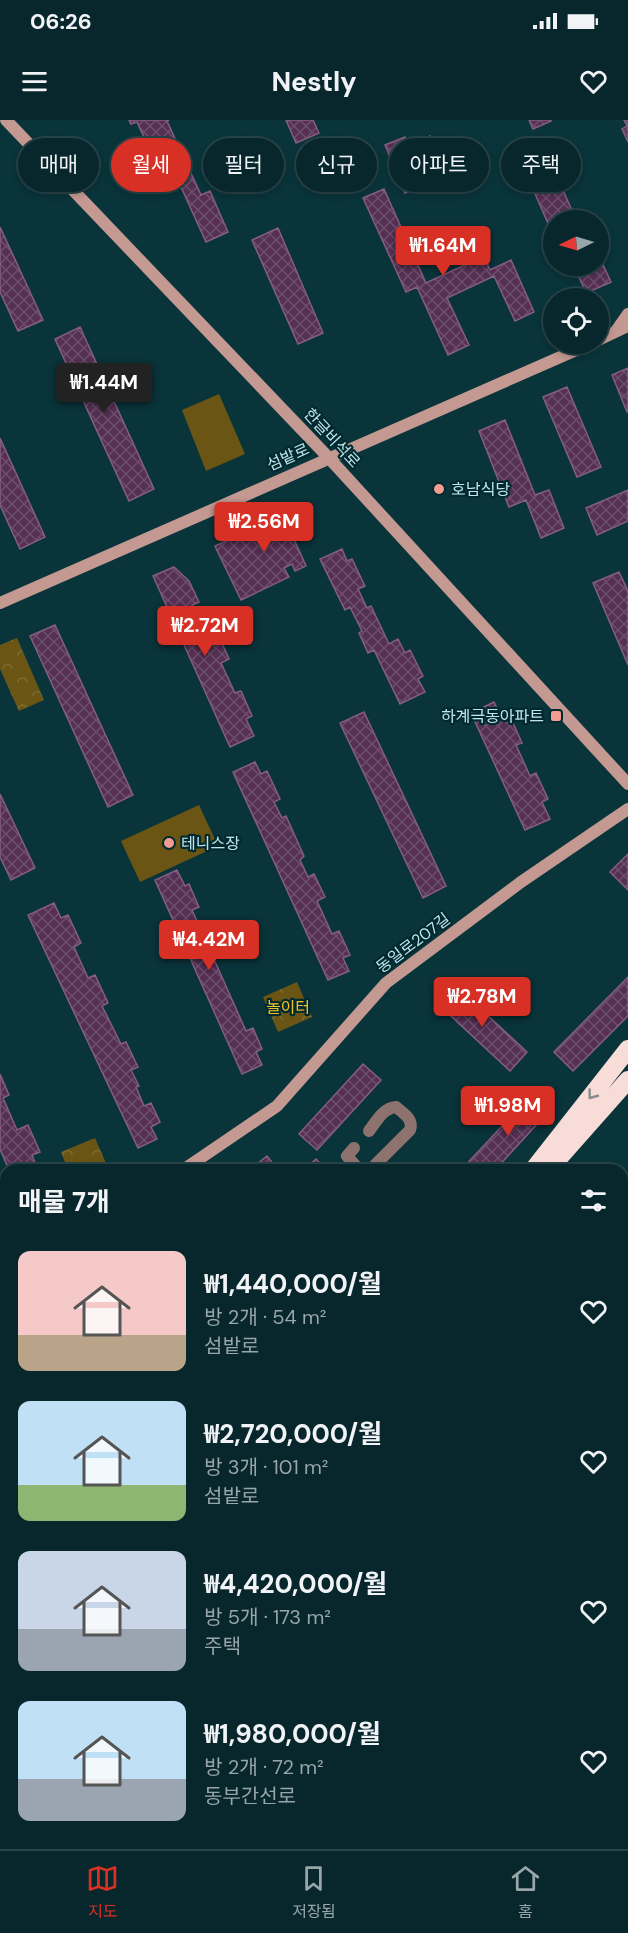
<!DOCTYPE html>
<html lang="ko">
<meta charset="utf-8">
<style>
body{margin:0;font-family:"DM Sans","Noto Sans KR",sans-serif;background:#153338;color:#f1f3f6;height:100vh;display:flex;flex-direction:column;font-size:22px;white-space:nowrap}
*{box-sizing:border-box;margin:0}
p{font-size:20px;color:#98a5a9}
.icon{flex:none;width:33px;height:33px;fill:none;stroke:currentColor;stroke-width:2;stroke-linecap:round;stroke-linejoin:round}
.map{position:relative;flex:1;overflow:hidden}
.side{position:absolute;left:0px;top:1044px;width:628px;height:686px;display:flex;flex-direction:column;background:#07272c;border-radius:18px 18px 0 0;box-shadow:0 3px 9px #0003,0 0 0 2px #284448}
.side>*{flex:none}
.guide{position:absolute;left:18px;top:18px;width:592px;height:54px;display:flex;gap:12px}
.needle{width:39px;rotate:265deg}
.fabs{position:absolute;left:543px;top:90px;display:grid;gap:12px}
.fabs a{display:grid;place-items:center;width:66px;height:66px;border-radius:50%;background:#07272c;box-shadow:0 3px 9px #0003,0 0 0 2px #284448;font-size:30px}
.price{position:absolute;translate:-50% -51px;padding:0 14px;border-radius:6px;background:#d93025;color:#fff;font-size:20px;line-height:39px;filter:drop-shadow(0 2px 3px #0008)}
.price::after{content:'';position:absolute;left:50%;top:36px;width:18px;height:14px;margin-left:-9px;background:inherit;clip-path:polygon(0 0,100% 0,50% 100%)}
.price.selected{background:#222;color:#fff}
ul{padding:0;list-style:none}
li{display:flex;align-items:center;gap:18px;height:150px;padding:0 18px}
li span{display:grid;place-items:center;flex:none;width:168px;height:120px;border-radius:12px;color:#555}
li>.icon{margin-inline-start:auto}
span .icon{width:72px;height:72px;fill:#fffc;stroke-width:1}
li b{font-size:26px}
h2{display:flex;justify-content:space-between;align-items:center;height:72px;padding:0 18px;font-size:26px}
.tag{padding:0 21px;border-radius:27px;background:#07272c;box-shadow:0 3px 9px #0003,0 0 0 2px #284448;font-size:21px;line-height:54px}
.tag.selected{background:#d93025;color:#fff}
.status{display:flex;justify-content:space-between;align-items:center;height:42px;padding:0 30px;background:#07272c;direction:ltr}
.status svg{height:16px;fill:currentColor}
header{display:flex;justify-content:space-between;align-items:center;height:78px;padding:0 18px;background:#07272c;font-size:27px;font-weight:700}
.tab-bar{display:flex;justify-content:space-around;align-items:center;height:84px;border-top:2px solid #284448;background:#07272c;font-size:16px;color:#98a5a9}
.tab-bar a{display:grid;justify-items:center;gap:3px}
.tab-bar .selected{color:#d93025}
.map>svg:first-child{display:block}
.built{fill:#0f4147}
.grass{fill:#6b5514}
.park{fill:url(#park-crowns)}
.water{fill:url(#water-rules);stroke:#3d5559;stroke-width:1.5}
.building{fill:url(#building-cross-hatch);stroke:#865d83;stroke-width:1.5}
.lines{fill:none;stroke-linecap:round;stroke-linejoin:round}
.street{stroke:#8d726e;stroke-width:12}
.secondary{stroke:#c39992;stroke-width:12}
.highway{stroke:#f7dcd8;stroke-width:18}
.oneway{stroke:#888c8c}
.poi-dot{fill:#f59c90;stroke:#002a30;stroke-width:2}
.labels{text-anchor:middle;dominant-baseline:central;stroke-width:4.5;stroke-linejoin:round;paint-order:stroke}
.street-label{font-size:16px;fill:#c0e4ea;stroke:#002a30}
.poi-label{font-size:16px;fill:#c0e4ea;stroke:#002a30;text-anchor:start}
.park-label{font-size:16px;fill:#f4c228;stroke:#002a30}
</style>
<div class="status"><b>06:26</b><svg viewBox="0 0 49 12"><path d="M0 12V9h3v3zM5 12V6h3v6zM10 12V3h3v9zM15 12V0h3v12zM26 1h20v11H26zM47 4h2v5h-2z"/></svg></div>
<header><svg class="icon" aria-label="menu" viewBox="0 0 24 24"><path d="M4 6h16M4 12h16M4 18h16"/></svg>Nestly<svg class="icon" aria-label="heart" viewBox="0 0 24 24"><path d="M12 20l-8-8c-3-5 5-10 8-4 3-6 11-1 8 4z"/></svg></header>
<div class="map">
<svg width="628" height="1729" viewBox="0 0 628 1729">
<defs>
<pattern id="park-crowns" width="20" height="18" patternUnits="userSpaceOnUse" patternTransform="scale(1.5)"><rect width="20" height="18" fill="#6b5514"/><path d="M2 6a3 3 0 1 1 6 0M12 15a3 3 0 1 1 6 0" fill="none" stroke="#7e6d36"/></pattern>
<pattern id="water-rules" width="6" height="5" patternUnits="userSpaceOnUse" patternTransform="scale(1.5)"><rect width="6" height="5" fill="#05181b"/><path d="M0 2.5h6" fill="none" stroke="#28393c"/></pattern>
<pattern id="building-cross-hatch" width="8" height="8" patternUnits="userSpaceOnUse" patternTransform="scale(1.5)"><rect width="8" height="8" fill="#563054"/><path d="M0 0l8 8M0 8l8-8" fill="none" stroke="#6c4e6d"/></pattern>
</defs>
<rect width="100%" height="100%" fill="#09343a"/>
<!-- built -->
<path class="built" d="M628,1472V1601L623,1596L622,1477Z"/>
<!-- grass -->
<path class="grass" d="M219,274L245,334L206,351L182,290Z
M199,685L218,726L140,762L121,721Z"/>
<!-- park -->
<path class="park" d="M17,518L44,580L19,591L0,549V525Z
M297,862L312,897L278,912L263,877Z
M95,1018L109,1050H68L61,1032Z"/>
<!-- water -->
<path class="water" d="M628,1075V1225L623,1231L622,1081Z
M6,1614V1724H108L99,1729H0V1618Z"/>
<!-- building -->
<path class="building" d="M129,0H169L167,1L201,75L210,71L228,112L206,122L181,67L169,72L137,2L131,4Z
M286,0H313L319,13L296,23Z
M529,0H551V1L533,9Z
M624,0H628V22L622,9L627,6Z
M430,16L443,46L420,56L424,65L405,73L385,25L405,17L408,25Z
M543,24L576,100H554V117L518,35Z
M384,69L426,163L484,136L490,150L511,140L534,192L515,201L494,156L447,178L469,225L448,235L417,167L406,172L363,78Z
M0,107L43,200L18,211L0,172Z
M278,108L323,213L298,224L252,120Z
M598,134L611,162L586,173L574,146H598Z
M80,207L154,369L129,381L55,219Z
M628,248V291L627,292L612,255Z
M567,267L601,347L577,357L543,277Z
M505,300L535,375L549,370L564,408L541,418L526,380L509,387L479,311Z
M0,318L45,417L20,429L0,385Z
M628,370V401L597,415L586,388Z
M300,385L310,408L293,417L306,446L295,451L292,444L284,448L289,457L241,480L215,426Z
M342,429L347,441L352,439L365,466L358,469L367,488L371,486L389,524L398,519L405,533L410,530L423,556L418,559L425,572L400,584L374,530L368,533L359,513L362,511L350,487L345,490L320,439Z
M174,447L189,461L199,482L192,485L207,517L217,512L229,539L221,543L235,573L241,571L252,596L246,599L254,616L230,627L153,456Z
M619,452L628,471V545L593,463Z
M55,505L133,675L108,687L30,516Z
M494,582L503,600L510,596L522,623L516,625L530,656L536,653L548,679L542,682L550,699L525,710L471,593Z
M364,592L446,766L423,778L340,603Z
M255,642L261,654L267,651L280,679L274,682L282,698L286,696L304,736L300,740L308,757L314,754L325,777L317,781L332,814L339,811L350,835L343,838L349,851L328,860L233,652Z
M0,674L35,748L11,760L0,737Z
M628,734V770L610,752Z
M177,750L185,766L189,764L199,787L192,790L246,911L253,908L262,929L256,932L262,945L242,954L155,760Z
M54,783L61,798L68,795L81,823L74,827L88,858L95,855L108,883L102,886L121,924L126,922L138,947L131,950L139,966L136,967L144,986L151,983L160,1002L151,1007L157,1019L138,1028L28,795Z
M628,857V896L573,951L554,932Z
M455,865L527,932L510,951L438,884Z
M363,944L381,960L317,1030L299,1014Z
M0,954L9,975L3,978L17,1010L28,1005L40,1032L32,1035L38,1050H9L0,1029Z
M531,975L549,991L495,1050H461Z
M267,1036L278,1050H249Z
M316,1039L326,1050H303Z
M6,1237V1267L0,1271V1241Z
M0,1384L6,1393V1429L2,1431L0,1428Z
M628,1490V1547L622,1541V1496Z
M628,1558V1571L622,1565Z
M622,1604L628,1610V1641L622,1635Z"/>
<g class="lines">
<!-- street -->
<path class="street" d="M369,1011C376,1002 383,988 396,987C403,993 414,999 410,1010L370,1050
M354,1028L347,1036L359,1050"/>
<!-- secondary -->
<path class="secondary" d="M6,0L328,337L628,664
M616,211L628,194
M598,220L628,206
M0,483L590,224
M183,1050L277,986L386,863L521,762L628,689
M0,1189L6,1184
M622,1398L628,1392
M622,1432L628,1426
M622,1461L628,1455
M622,1717H628
M308,1729L315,1724
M335,1729L341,1724
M504,1729L510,1724"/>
<!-- highway -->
<path class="highway" d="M550,1048L628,960
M533,1050L628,929
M622,1346L628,1340
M0,1526L6,1524
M250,1729L257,1724"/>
</g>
<!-- one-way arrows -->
<defs><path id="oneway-chevron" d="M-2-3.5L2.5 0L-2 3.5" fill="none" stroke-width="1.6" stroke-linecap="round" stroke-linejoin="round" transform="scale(1.5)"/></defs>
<use class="oneway" href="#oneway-chevron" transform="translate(592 975) rotate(127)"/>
<!-- markers -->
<g class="poi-dot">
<circle cx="439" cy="369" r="6"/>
<rect x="550" y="590" width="12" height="12" rx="3"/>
<circle cx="169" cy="723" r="6"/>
</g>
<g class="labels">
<!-- street labels -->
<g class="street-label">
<text transform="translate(332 318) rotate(47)">한글비석로</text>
<text transform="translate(288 337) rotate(-24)">섬밭로</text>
<text transform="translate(413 823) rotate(-37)">동일로207길</text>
</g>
<!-- poi labels -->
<g class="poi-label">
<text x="451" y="369">호남식당</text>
<text x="544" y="596" text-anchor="end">하계극동아파트</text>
<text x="181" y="723">테니스장</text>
</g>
<!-- park labels -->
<g class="park-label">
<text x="288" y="887">놀이터</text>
</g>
</g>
</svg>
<div class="fabs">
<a><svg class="needle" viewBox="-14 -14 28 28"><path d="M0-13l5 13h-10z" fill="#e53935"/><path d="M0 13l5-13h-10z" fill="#98a5a9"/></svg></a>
<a><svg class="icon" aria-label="locate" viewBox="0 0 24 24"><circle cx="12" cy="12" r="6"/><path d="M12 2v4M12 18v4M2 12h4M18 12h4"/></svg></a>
</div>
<b class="price" style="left:443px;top:157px">₩1.64M</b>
<b class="price selected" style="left:104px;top:294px">₩1.44M</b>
<b class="price" style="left:264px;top:433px">₩2.56M</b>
<b class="price" style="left:205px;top:537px">₩2.72M</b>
<b class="price" style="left:209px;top:851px">₩4.42M</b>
<b class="price" style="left:482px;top:908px">₩2.78M</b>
<b class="price" style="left:508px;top:1017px">₩1.98M</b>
<div class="guide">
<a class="tag">매매</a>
<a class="tag selected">월세</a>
<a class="tag">필터</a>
<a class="tag">신규</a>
<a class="tag">아파트</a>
<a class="tag">주택</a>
</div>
<section class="side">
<h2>매물 7개<svg class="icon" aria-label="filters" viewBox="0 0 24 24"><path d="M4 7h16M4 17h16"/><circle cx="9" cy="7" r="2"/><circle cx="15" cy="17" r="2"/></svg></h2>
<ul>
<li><span style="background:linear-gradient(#f6c9c9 70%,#b9a48a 0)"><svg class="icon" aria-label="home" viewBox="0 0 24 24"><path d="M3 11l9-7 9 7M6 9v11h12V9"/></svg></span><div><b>₩1,440,000/월</b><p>방 2개 · 54 m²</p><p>섬밭로</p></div><svg class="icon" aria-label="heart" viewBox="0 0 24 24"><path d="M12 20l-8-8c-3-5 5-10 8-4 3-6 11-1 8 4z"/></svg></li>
<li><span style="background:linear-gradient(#bfe0f5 70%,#8fb573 0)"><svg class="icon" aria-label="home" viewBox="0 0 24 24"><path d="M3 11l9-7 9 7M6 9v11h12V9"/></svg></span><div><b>₩2,720,000/월</b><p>방 3개 · 101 m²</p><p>섬밭로</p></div><svg class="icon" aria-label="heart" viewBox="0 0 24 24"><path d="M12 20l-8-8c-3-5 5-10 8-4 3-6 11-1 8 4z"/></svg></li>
<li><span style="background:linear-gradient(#c9d6e8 65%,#9aa5b1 0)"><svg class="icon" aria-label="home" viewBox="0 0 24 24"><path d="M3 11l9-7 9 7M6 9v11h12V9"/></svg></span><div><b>₩4,420,000/월</b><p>방 5개 · 173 m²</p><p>주택</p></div><svg class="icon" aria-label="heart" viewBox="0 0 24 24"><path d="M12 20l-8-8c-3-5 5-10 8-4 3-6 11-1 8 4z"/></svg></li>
<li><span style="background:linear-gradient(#bfe0f5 65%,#9aa5b1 0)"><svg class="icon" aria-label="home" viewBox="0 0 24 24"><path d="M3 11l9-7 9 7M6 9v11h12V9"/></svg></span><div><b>₩1,980,000/월</b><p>방 2개 · 72 m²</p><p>동부간선로</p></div><svg class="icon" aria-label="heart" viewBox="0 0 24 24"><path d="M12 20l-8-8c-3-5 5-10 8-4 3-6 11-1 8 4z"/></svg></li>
</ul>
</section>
</div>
<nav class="tab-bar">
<a class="selected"><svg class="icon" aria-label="map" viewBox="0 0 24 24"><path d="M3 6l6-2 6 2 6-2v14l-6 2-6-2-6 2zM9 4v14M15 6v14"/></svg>지도</a>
<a><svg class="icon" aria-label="saved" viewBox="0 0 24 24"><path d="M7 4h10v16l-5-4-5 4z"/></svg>저장됨</a>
<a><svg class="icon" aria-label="home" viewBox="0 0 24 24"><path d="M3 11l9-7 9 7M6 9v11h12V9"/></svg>홈</a>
</nav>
